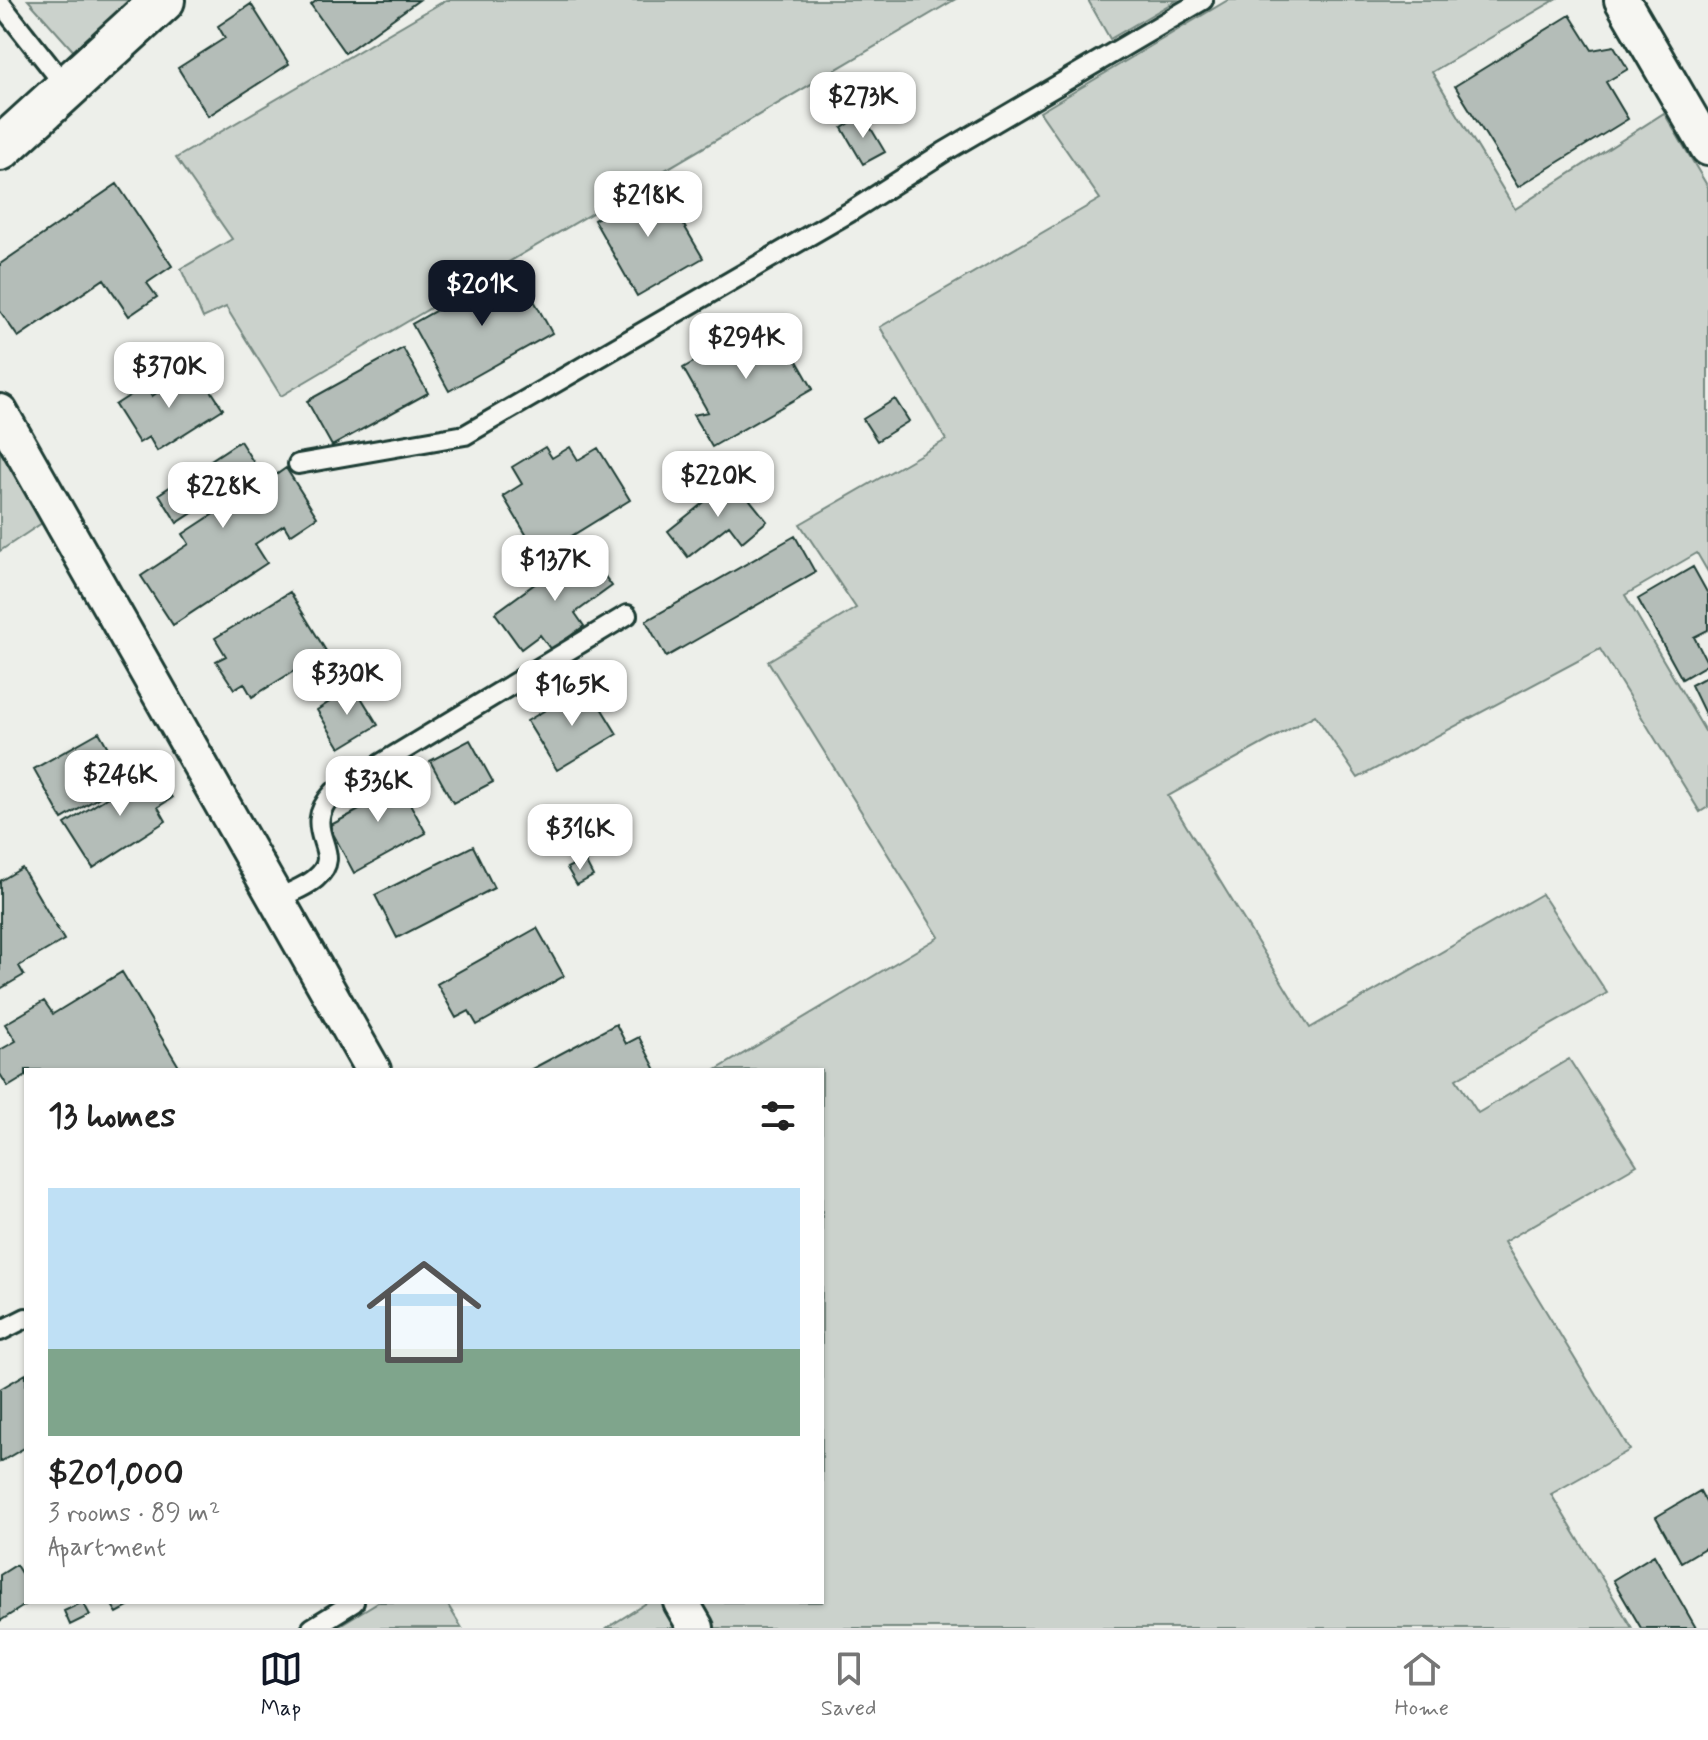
<!DOCTYPE html>
<meta charset="utf-8">
<style>
body{margin:0;font-family:Mynerve,sans-serif;background:#f6f6f6;color:#222;height:100vh;display:flex;flex-direction:column;font-size:30px;white-space:nowrap}
*{box-sizing:border-box;margin:0}
p{font-size:26px;color:#767676}
.icon{flex:none;width:44px;height:44px;fill:none;stroke:currentColor;stroke-width:2;stroke-linecap:round;stroke-linejoin:round}
.map{position:relative;flex:1;overflow:hidden}
.details{position:absolute;left:24px;top:1068px;width:800px;height:536px;display:flex;flex-direction:column;background:#fff;border-radius:0px;box-shadow:0 2px 6px #0004}
.details>*{flex:none}
.price{position:absolute;translate:-50% -68px;padding:0 18px;border-radius:16px;background:#fff;color:#222;font-size:26px;line-height:52px;filter:drop-shadow(0 2px 4px #0008)}
.price::after{content:'';position:absolute;left:50%;top:48px;width:24px;height:18px;margin-left:-12px;background:inherit;clip-path:polygon(0 0,100% 0,50% 100%)}
.price.on{background:#111827;color:#fff}
ul{padding:0;list-style:none}
li{display:grid;align-content:center;gap:16px;height:424px;padding:0 24px}
li span{display:grid;place-items:center;height:248px;border-radius:0px;color:#555}
li>.icon{margin-inline-start:auto}
span .icon{width:144px;height:144px;fill:#fffc;stroke-width:1}
li b{font-size:34px}
h2{display:flex;justify-content:space-between;align-items:center;height:96px;padding:0 24px;font-size:34px}
.tab-bar{display:flex;justify-content:space-around;align-items:center;height:112px;border-top:2px solid #e0e0e0;background:#fff;font-size:22px;color:#767676}
.tab-bar a{display:grid;justify-items:center;gap:4px}
.tab-bar .on{color:#111827}
.map>svg:first-child{display:block}
.green{fill:#cbd2cc;stroke:#758880;stroke-width:2}
.building{fill:#b4bdb8;stroke:#1f3d34;stroke-width:2}
.lines{fill:none;stroke-linecap:round;stroke-linejoin:round}
.service-casing{stroke:#1f3d34;stroke-width:24}
.minor-casing{stroke:#1f3d34;stroke-width:40}
.tertiary-casing{stroke:#1f3d34;stroke-width:48}
.service{stroke:#f6f6f2;stroke-width:18}
.minor{stroke:#f6f6f2;stroke-width:34}
.tertiary{stroke:#f6f6f2;stroke-width:42}
</style>
<div class="map">
<svg width="1708" height="1628" viewBox="0 0 1708 1628">
<rect width="100%" height="100%" fill="#edefea"/>
<filter id="ink" filterUnits="userSpaceOnUse"><feTurbulence type="fractalNoise" baseFrequency=".0125" numOctaves="2"/><feDisplacementMap in="SourceGraphic" scale="16" xChannelSelector="R" yChannelSelector="G"/><feConvolveMatrix kernelMatrix="1 2 1 2 8 2 1 2 1" color-interpolation-filters="sRGB"/></filter>
<g filter="url(#ink)">
<!-- green -->
<path class="green" d="M28,0H137L77,55Z
M446,0H954L281,396L226,307L203,318L181,269L232,239L176,158Z
M1088,0H1177L1110,39Z
M1228,0H1555L1432,72L1515,209L1664,113L1708,187V572L1697,553L1625,595L1705,731L1708,730V807L1700,812L1600,649L1358,778L1315,715L1168,796L1310,1028L1542,894L1607,993L1456,1079L1478,1113L1569,1059L1637,1165L1504,1242L1630,1450L1551,1494L1632,1628H715L700,1602H822V1070H716L939,937L768,661L856,608L800,524L946,440L880,327L1100,199L1040,112Z
M0,445L45,521L0,551Z
M378,1602H446L462,1628H335Z
M648,1602H664L680,1628H607Z"/>
<!-- building -->
<path class="building" d="M317,0H419L345,53L311,5Z
M251,4L289,64L208,116L178,68L225,38L218,26Z
M1570,15L1592,50L1614,46L1628,69L1606,82L1628,119L1518,187L1455,86Z
M863,115L885,152L863,164L842,128Z
M659,183L703,258L637,296L594,220Z
M117,184L172,266L147,283L157,297L129,316L104,279L18,337L0,311V264Z
M515,266L552,333L449,391L412,324Z
M772,317L813,389L712,447L693,415L708,412L683,368Z
M403,348L428,393L332,446L307,401Z
M196,367L223,409L157,451L149,437L139,443L115,405L146,385L152,396Z
M895,399L909,421L877,441L863,419Z
M240,441L266,482L286,468L317,517L290,535L284,525L255,544L267,563L173,625L141,576L189,544L183,534L227,505L223,493L177,523L159,494Z
M545,447L552,458L570,447L578,460L598,448L630,500L539,556L503,496L522,484L512,467Z
M733,479L767,521L742,542L729,525L688,557L668,531Z
M795,536L815,572L666,657L646,621Z
M584,548L612,586L575,613L584,626L551,650L540,635L521,649L495,613Z
M1693,567L1708,594V630L1694,637L1708,664L1682,679L1638,599Z
M290,592L326,651L252,697L244,683L234,689L216,661L226,656L215,638Z
M1708,676V714L1706,716L1691,685Z
M587,685L617,734L557,770L527,721Z
M354,686L378,725L340,748L317,710Z
M99,732L127,781L62,819L34,769Z
M470,740L493,782L453,803L430,761Z
M390,767L426,833L354,873L329,826L376,801L365,781Z
M154,768L172,798L158,807L166,821L93,868L65,824Z
M473,846L494,888L397,938L375,895Z
M584,859L593,876L577,885L567,868Z
M22,868L64,940L19,966L24,975L0,989V881Z
M537,928L564,976L477,1025L469,1011L456,1018L437,984Z
M122,972L181,1070H26V1076L8,1087L0,1074V1050L16,1041L5,1024L44,1001L53,1014Z
M616,1024L626,1044L639,1037L656,1070H530Z
M26,1374V1447L0,1462V1389Z
M1700,1491L1708,1506V1546L1681,1562L1656,1517Z
M1654,1555L1696,1628H1641L1613,1580Z
M16,1565L26,1581V1602H30L0,1621V1575Z
M83,1602L90,1615L70,1625L64,1611Z
M110,1602H137L117,1613Z"/>
<g class="lines">
<defs>
<path id="service" d="M0,3L67,88
M298,464L465,435L850,212L944,152L1203,0
M276,899C289,893 306,887 316,878C348,851 296,832 334,792L627,615
M0,1331L26,1318
M312,1628L354,1602"/>
<path id="minor" d="M1622,0L1708,148
M0,412L373,1070
M681,1602L696,1628"/>
<path id="tertiary" d="M0,149L163,0"/>
</defs>
<!-- service casing -->
<use href="#service" class="service-casing"/>
<!-- minor casing -->
<use href="#minor" class="minor-casing"/>
<!-- tertiary casing -->
<use href="#tertiary" class="tertiary-casing"/>
<!-- service -->
<use href="#service" class="service"/>
<!-- minor -->
<use href="#minor" class="minor"/>
<!-- tertiary -->
<use href="#tertiary" class="tertiary"/>
</g>
</g>
</svg>
<b class="price" style="left:863px;top:140px">$273K</b>
<b class="price" style="left:648px;top:239px">$218K</b>
<b class="price on" style="left:482px;top:328px">$201K</b>
<b class="price" style="left:746px;top:381px">$294K</b>
<b class="price" style="left:169px;top:410px">$370K</b>
<b class="price" style="left:718px;top:519px">$220K</b>
<b class="price" style="left:223px;top:530px">$228K</b>
<b class="price" style="left:555px;top:603px">$137K</b>
<b class="price" style="left:347px;top:717px">$330K</b>
<b class="price" style="left:572px;top:728px">$165K</b>
<b class="price" style="left:120px;top:818px">$246K</b>
<b class="price" style="left:378px;top:824px">$336K</b>
<b class="price" style="left:580px;top:872px">$316K</b>
<section class="details">
<h2>13 homes<svg class="icon" aria-label="filters" viewBox="0 0 24 24"><path d="M4 7h16M4 17h16"/><circle cx="9" cy="7" r="2"/><circle cx="15" cy="17" r="2"/></svg></h2>
<ul>
<li><span style="background:linear-gradient(#bfe0f5 65%,#7fa58c 0)"><svg class="icon" aria-label="home" viewBox="0 0 24 24"><path d="M3 11l9-7 9 7M6 9v11h12V9"/></svg></span><div><b>$201,000</b><p>3 rooms · 89 m²</p><p>Apartment</p></div></li>
</ul>
</section>
</div>
<nav class="tab-bar">
<a class="on"><svg class="icon" aria-label="map" viewBox="0 0 24 24"><path d="M3 6l6-2 6 2 6-2v14l-6 2-6-2-6 2zM9 4v14M15 6v14"/></svg>Map</a>
<a><svg class="icon" aria-label="saved" viewBox="0 0 24 24"><path d="M7 4h10v16l-5-4-5 4z"/></svg>Saved</a>
<a><svg class="icon" aria-label="home" viewBox="0 0 24 24"><path d="M3 11l9-7 9 7M6 9v11h12V9"/></svg>Home</a>
</nav>
